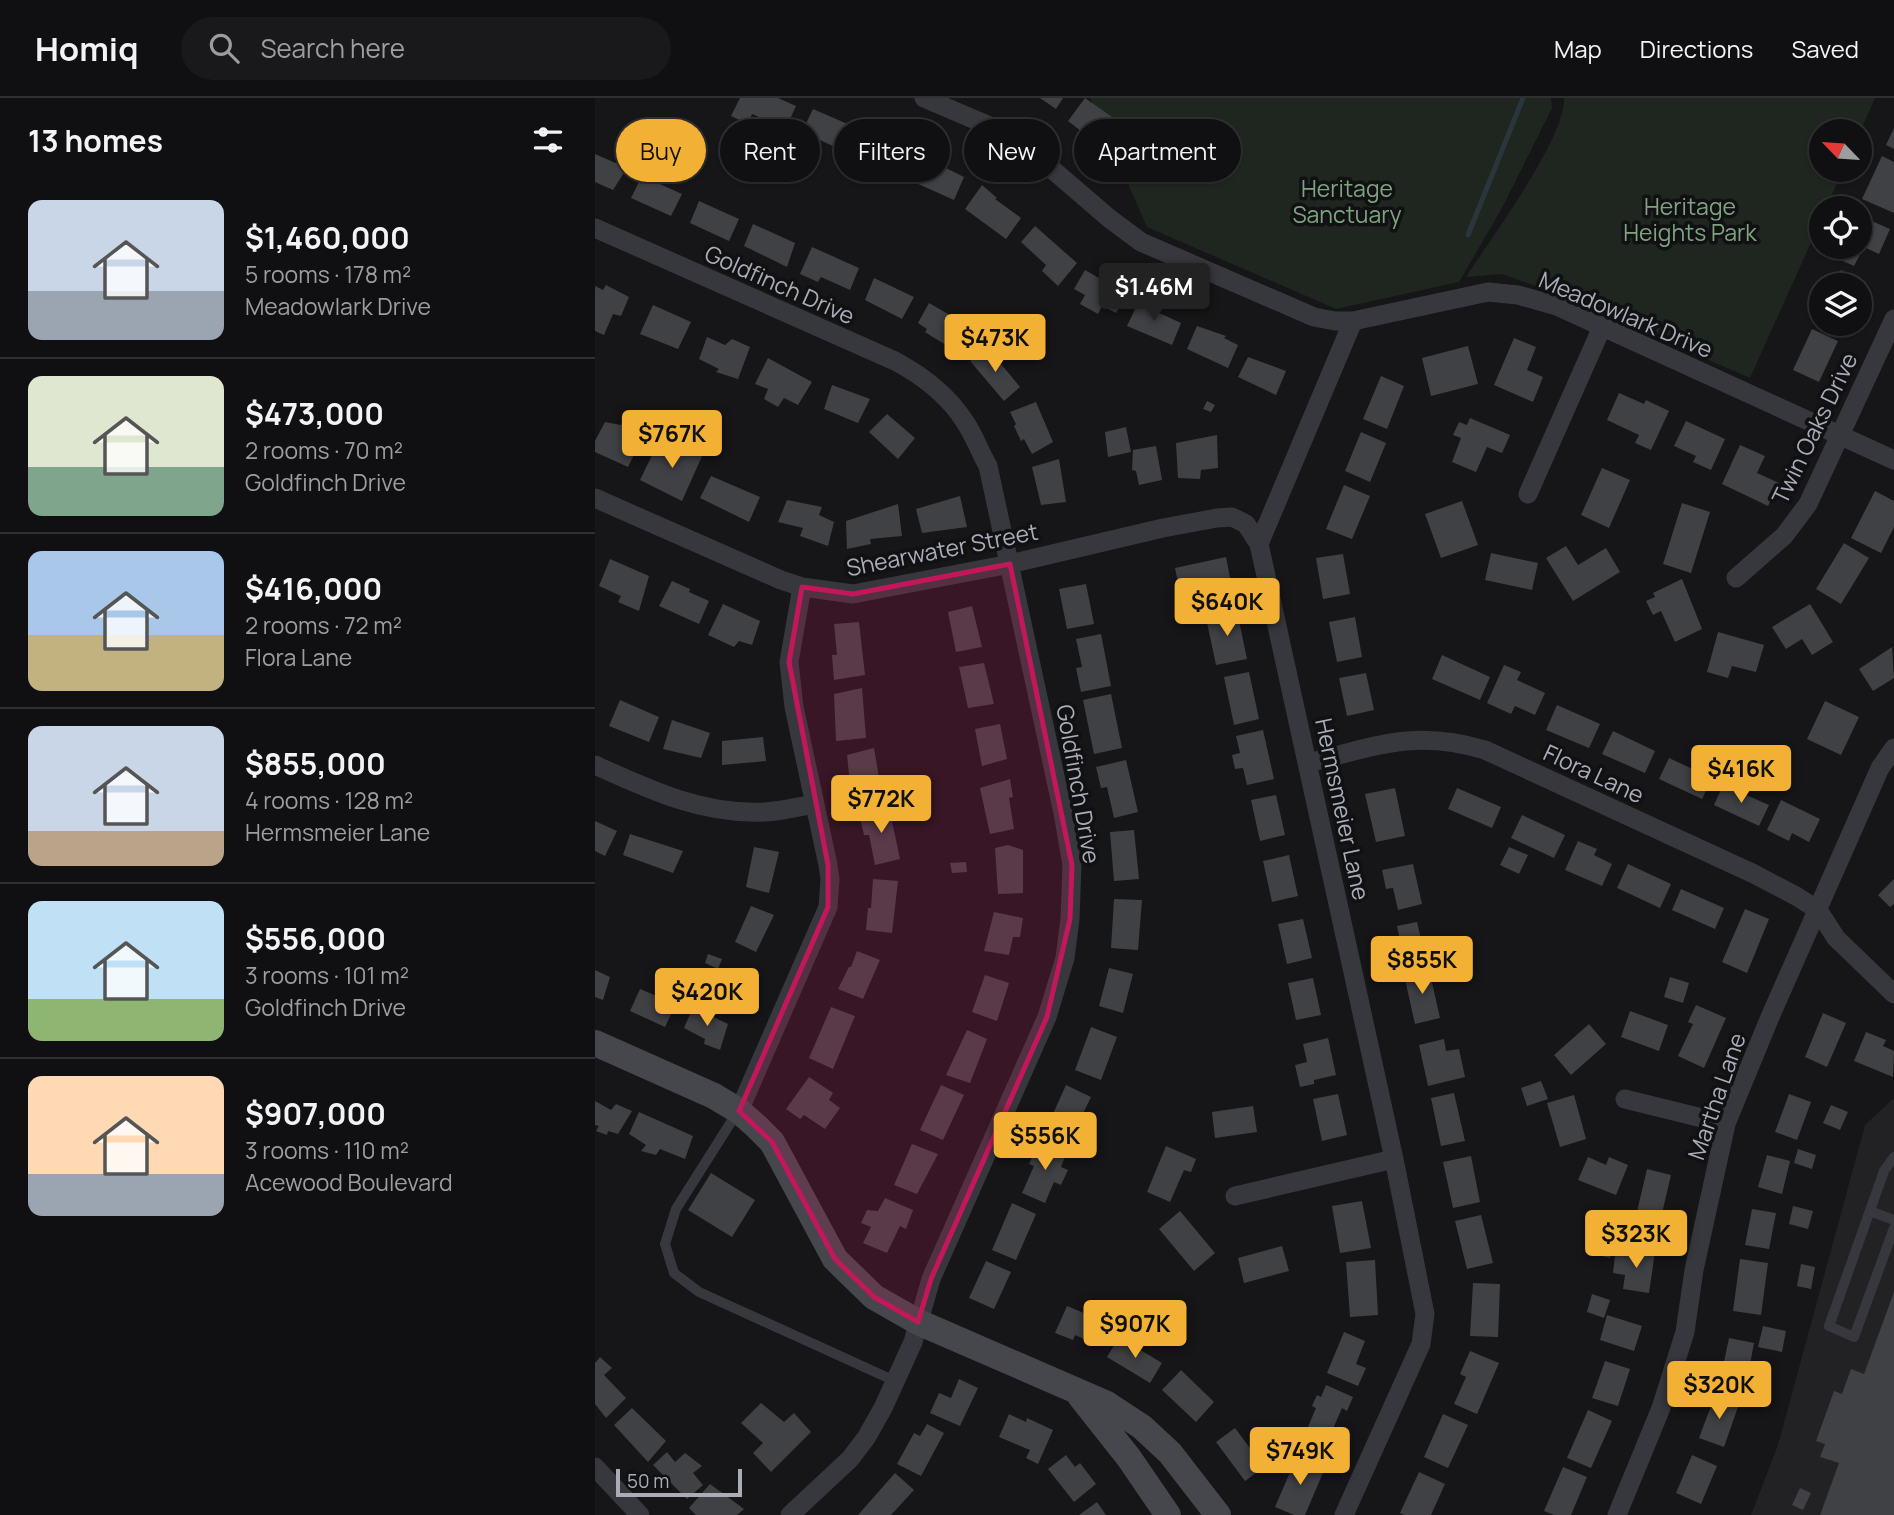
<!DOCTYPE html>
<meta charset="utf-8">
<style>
body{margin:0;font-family:Manrope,sans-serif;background:#19191b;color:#f1f3f6;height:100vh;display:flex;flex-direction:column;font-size:26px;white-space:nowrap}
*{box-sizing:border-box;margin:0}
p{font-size:23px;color:#9c9d9f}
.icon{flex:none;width:38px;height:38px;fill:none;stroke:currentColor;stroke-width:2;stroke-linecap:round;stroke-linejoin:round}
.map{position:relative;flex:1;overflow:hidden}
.details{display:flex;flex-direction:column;background:#101012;width:595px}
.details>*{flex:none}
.banner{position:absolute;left:21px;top:21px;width:665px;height:63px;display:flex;gap:14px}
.needle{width:46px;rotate:295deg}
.tools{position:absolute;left:1214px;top:21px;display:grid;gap:14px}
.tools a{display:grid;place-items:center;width:63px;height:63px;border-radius:50%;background:#101012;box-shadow:0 2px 5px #0004,0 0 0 2px #303032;font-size:35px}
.scale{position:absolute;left:21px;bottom:18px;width:126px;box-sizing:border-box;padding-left:7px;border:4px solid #a8adb8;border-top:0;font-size:19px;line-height:24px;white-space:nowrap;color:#a8adb8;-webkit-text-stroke:5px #111113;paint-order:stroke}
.price{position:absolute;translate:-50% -60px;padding:0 16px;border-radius:7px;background:#f2b134;color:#111;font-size:23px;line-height:46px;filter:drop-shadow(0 2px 4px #0008)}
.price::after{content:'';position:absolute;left:50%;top:42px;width:21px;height:16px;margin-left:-10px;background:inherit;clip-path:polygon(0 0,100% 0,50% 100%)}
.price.selected{background:#222;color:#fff}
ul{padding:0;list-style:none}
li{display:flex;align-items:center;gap:21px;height:175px;padding:0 28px}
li+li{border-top:2px solid #303032}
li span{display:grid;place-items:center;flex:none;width:196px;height:140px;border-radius:14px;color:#555}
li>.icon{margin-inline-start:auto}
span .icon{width:84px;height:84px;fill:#fffc;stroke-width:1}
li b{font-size:30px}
h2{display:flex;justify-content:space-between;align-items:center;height:84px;padding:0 28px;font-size:30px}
.chip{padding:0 24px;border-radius:32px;background:#101012;box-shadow:0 2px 5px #0004,0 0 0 2px #303032;font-size:24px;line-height:63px}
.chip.selected{background:#f2b134;color:#111}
header{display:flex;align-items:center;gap:42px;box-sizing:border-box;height:98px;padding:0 35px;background:#101012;border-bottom:2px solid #303032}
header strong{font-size:33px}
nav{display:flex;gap:38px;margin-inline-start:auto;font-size:24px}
.search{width:490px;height:63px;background:#19191b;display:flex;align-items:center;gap:18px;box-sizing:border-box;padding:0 24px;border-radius:38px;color:#9c9d9f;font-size:26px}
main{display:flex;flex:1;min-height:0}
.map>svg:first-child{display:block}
.built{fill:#222225}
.green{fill:#1e261f}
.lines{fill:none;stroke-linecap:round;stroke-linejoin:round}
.stream{stroke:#2c353c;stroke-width:5}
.building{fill:#404145}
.lane{stroke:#37383d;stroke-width:10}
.street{stroke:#37383d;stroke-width:19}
.secondary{stroke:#45474d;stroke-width:26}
.marked{fill:#c2185b;fill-opacity:0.2;stroke:#c2185b;stroke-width:5;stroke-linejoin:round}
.labels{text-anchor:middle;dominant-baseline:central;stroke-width:7;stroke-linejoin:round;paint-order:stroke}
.park-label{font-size:23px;fill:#7fa381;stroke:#111113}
.street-label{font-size:23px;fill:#a8adb8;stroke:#111113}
</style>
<header>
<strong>Homiq</strong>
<div class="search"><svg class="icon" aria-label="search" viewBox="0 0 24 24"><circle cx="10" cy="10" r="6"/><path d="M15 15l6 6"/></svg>Search here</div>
<nav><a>Map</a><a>Directions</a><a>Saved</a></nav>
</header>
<main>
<section class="details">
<h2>13 homes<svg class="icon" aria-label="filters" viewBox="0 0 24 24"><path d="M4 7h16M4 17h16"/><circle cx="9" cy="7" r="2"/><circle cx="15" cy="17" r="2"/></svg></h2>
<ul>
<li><span style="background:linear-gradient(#c9d6e8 65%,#9aa5b1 0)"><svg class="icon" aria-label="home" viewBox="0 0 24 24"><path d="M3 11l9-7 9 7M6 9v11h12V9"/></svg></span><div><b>$1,460,000</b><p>5 rooms · 178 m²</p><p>Meadowlark Drive</p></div></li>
<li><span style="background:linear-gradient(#dfe7d0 65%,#7fa58c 0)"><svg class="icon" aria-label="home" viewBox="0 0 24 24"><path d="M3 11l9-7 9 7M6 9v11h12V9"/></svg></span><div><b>$473,000</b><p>2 rooms · 70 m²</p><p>Goldfinch Drive</p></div></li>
<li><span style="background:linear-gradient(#a9c7e8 60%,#c2b280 0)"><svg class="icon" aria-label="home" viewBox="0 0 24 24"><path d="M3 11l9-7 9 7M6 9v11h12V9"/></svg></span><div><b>$416,000</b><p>2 rooms · 72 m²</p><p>Flora Lane</p></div></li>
<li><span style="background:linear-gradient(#c9d6e8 75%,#b9a48a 0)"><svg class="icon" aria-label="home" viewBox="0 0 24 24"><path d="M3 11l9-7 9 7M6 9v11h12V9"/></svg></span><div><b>$855,000</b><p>4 rooms · 128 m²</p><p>Hermsmeier Lane</p></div></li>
<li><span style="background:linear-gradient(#bfe0f5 70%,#8fb573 0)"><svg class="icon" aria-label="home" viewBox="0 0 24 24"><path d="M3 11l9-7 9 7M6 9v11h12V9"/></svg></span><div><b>$556,000</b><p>3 rooms · 101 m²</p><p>Goldfinch Drive</p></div></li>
<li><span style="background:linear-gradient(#ffd9b3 70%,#9aa5b1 0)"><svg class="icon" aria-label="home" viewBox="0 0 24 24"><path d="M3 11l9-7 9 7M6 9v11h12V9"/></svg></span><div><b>$907,000</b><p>3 rooms · 110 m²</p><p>Acewood Boulevard</p></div></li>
</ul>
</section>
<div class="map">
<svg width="1299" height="1417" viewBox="0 0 1299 1417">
<rect width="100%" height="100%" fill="#161618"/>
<!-- built -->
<path class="built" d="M1299,1000V1417H1156L1183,1347L1270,1027Z"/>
<!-- green -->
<path class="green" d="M495,0H956L957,10L907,110L864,184L741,211L552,129Z
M969,0H1280L1265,34L1227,33V72H1248L1231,110H1227V120L1155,280L957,194L907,176L871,179C895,141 971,40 969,0Z"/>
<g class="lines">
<!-- stream -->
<path class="stream" d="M873,137L928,0"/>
</g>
<!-- building -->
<path class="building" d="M145,0H183L201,8L191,30L157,16L153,26L136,18Z
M445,0H468L461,11Z
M490,0L527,26L508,50L473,23Z
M218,11L257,28L247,52L207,34Z
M1299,30V51L1291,47Z
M266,31L317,55L307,76L255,54Z
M0,56L32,70L18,92L0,84Z
M1287,58L1299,64V115L1267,101Z
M331,60L369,79L359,102L321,85Z
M47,78L87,96L76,118L36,100Z
M387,87L402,100L400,101L426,120L411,141L370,111Z
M104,103L144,121L134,143L95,125Z
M1265,118L1295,131L1284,156L1269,149L1259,168L1235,157L1238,149H1265Z
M158,126L200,145L192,169L149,148Z
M440,128L482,165L463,188L447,173L451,167L426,144Z
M217,149L264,170L255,192L226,179L223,184L205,176Z
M490,172L532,196L521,215L507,208L503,216L485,206L490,197L479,191Z
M1246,172L1271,184L1265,195V187H1239Z
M279,180L319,199L307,221L270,202Z
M11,187L34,199L26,218L18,216L9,237L0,233V188L8,192Z
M545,201L562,209L560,213L586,225L577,247L532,228Z
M334,205L372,227L357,251L330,234L332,231L323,225Z
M58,207L96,224L83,251L45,236Z
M1231,226H1251L1248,233Z
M602,228L631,238L629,240L643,247L633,270L592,251Z
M1217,231L1243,243L1224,284L1198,272Z
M112,239L130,247L137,241L155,249L143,281L121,274L124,271L104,261Z
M919,240L941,249L932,272L948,279L938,304L899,287Z
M391,248L425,289L409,303L375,263Z
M873,248L883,286L836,298L827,260Z
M653,259L691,273L681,297L643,279Z
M173,260L217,284L203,307L189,300L183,309L169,301L173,291L160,286Z
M786,278L809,288L792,331L768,321Z
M237,287L275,301L263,325L229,311Z
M1024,295L1049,306L1051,302L1074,313L1056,352L1040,345L1044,337L1012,322Z
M612,303L620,307L616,314L608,311Z
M441,304L458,344L437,356L429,341L426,343L419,328L421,326L415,314Z
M292,316L320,340L303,361L274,334Z
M875,320L915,337L907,355L892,349L881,374L857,364L866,340L858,337L864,324L872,327Z
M29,321L51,332L33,369L0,354V343L10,324L26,327Z
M1091,323L1130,341L1116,372L1098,364L1101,358L1079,348Z
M531,329L536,354L513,359L510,334Z
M766,334L791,345L775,384L750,373Z
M622,337L623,370L606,372L605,381L583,380L581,345Z
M80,343L108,356L87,403L45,382L61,349L73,356Z
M1145,347L1170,358L1162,375L1184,385L1173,408L1127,386Z
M561,348L567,382L544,387L541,373L537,372L538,352Z
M464,361L471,404L446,407L437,369Z
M1007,370L1035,382L1014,430L986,417Z
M116,378L165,399L154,424L105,400Z
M749,387L775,398L757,441L731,431Z
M1280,393L1299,403V429L1286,455L1256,440Z
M365,398L372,429L327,435L321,411Z
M192,402L227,409L224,417L239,424L233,448L205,438L208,430L183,424Z
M867,403L883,447L846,460L830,416Z
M1087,405L1115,414L1096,475L1068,466Z
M303,406L307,438L275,441L276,446L252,451L251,423Z
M1249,445L1274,460L1246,506L1221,491Z
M971,448L983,467L1011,450L1025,474L978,503L951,460Z
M896,455L943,465L937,492L890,482Z
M748,456L755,496L728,501L721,460Z
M631,459L637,490L586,500L580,470Z
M15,461L54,478L44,513L23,504L26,498L4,488Z
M1087,481L1107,531L1080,544L1066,513L1058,517L1051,503L1060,499L1058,495Z
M77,483L95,491L94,494L114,503L104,526L64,508Z
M491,486L499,526L472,531L464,491Z
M128,506L165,523L157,547L144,543L139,549L113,537Z
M1215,506L1238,544L1217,557L1207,541L1191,551L1177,529Z
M377,508L387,549L361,554L353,514Z
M642,513L652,561L621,567L611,520Z
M760,519L767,559L742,564L734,524Z
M264,524L270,577L239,582L237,557H242L239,526Z
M1123,534L1169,547L1161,574L1137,568L1133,580L1112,574Z
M506,536L516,588L486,594L481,570L487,569L481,541Z
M1297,549L1299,580L1278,593L1264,571Z
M847,557L895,579L885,602L837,581Z
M389,565L399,606L373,610L364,569Z
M909,567L926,574L922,582L950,595L940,617L920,608L916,616L892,605Z
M654,574L664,621L639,627L629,579Z
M771,575L779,612L752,618L744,580Z
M267,590L271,640L241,643L239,596Z
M516,596L527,650L499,656L488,602Z
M25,602L64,619L54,644L14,628Z
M1230,603L1264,619L1246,657L1212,641Z
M962,607L1005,626L994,650L951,632Z
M77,622L115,635L106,660L68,651Z
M405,626L412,661L387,668L380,631Z
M668,632L679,681L652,687L648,670L640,671L637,657L645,655L641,638Z
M1018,633L1060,653L1050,675L1007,656Z
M168,639L171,663L127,667V643Z
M279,650L287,697L256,703L252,688L255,686L252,657Z
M1074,660L1117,680L1107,701L1064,681Z
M531,662L543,714L519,720L512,689L506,690L501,669Z
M415,681L418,699L414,700L419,731L395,736L385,690Z
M1128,687L1174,707L1164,728L1119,707Z
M800,690L810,738L781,744L770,696Z
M862,690L906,709L897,730L853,711Z
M681,697L690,737L665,743L656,702Z
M1186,702L1225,721L1214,744L1197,735L1194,743L1172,732Z
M294,709L305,761L280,767L274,737H269L264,716Z
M927,717L970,737L959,760L916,740Z
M0,723L22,733L10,758L0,753Z
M539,732L544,781L519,783L515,734Z
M35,736L88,753L78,775L28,757Z
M983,743L1002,751L999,757L1017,766L1007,788L970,772Z
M413,747L428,752V795L403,796L400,750Z
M159,749L184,754L174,795L151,789Z
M914,749L933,757L924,776L905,767Z
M694,757L703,798L677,804L668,763Z
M371,764L372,774L357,775L355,765Z
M818,766L827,806L803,812L798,790L791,791L787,772Z
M1033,766L1076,786L1065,810L1022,790Z
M278,781L303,783L297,835L271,832L273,810H276Z
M1299,781V806L1295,809L1283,797Z
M1086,791L1129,810L1120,831L1077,812Z
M519,801L547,802L543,852L516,850Z
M156,808L179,817L161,854L140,844Z
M1150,811L1174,821L1152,875L1127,864Z
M399,814L428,820L425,839H418L414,857L389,853Z
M708,821L717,860L692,866L683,826Z
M822,824L831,862L810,867L802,828Z
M262,853L285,862L268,901L243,891L254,869H256Z
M113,856L127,861L123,871L110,865Z
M514,870L538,876L528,915L504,908Z
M834,871L845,920L820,926L809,877Z
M0,872L15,879L8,902L0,899Z
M390,877L414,885L402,923L377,914Z
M1075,879L1094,885L1088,905L1069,899Z
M718,880L726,917L701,922L693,885Z
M45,891L81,906L70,929L35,913Z
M1101,907L1131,920L1109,970L1083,958L1098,926L1093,924Z
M98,909L133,926L125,952L109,946L110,941L89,930Z
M236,909L260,918L238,971L214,960Z
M1035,913L1073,927L1064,953L1026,939Z
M1228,915L1251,925L1232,969L1210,959Z
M994,926L1011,946L976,977L959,957Z
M496,929L522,939L506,982L480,972Z
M372,932L392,941L375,985L351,977Z
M1271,934L1291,942L1288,948L1299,953L1298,979L1259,963Z
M733,940L741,977L719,982V986L705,989L700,967L712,964L708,946Z
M849,941L851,953L864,951L870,979L833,988L824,947Z
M214,979L238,995L234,1002L245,1010L230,1031L209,1017L205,1021L191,1011Z
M946,983L953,1001L932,1008L926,990Z
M346,987L369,997L348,1042L325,1032Z
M471,987L496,999L476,1041L452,1029Z
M859,995L870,1043L846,1048L836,1000Z
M743,996L752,1037L727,1043L718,1001Z
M1194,996L1216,1004L1202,1042L1180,1034Z
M979,997L991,1041L965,1049L952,1005Z
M0,1003L16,1012L21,1006L37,1013L23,1036L13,1033L12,1037L1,1033L4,1028L0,1027Z
M1236,1007L1253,1014L1245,1032L1228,1025Z
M658,1008L662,1034L620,1040L617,1014Z
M44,1014L98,1038L90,1061L65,1051L61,1057L46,1053L51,1047L34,1036Z
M444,1044L471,1056L466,1069L473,1072L466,1087L459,1084L450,1105L427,1095L439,1068L434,1066Z
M317,1046L343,1056L322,1096L299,1087Z
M571,1048L601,1061L596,1074L589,1072L575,1104L552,1094Z
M1203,1051L1221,1057L1217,1071L1199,1065Z
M1172,1057L1195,1063L1187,1096L1163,1089Z
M876,1058L885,1104L858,1110L848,1064Z
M993,1059L1011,1067L1014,1059L1033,1067L1021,1097L983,1082Z
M1052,1071L1076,1077L1065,1124L1041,1118Z
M116,1075L160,1102L137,1139L93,1112Z
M290,1100L318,1112L311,1131L305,1128L292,1155L268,1145L276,1129L266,1125L272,1112L283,1113Z
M767,1103L776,1150L745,1155L737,1108Z
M417,1105L441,1116L421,1162L397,1152Z
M1198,1108L1218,1113L1213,1131L1194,1126Z
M1157,1111L1181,1115L1174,1151L1150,1147Z
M585,1113L620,1155L599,1173L564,1131Z
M886,1117L898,1165L872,1171L860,1123Z
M994,1131L1019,1136L1015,1160L990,1154Z
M687,1148L694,1173L649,1185L643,1160Z
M1033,1151L1060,1154L1054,1195L1028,1191L1030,1177L1018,1175L1020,1157L1032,1158Z
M1145,1161L1173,1165L1166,1217L1138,1213Z
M780,1162L783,1217L755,1219L751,1164Z
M391,1163L416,1174L399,1211L374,1200Z
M1206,1166L1220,1169L1216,1191L1202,1188Z
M878,1185L905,1186L903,1239L875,1238Z
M1299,1194V1417H1225L1244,1365L1225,1359L1230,1346L1221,1343L1239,1293L1247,1296L1256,1271L1269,1276Z
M997,1196L1015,1202L1009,1220L992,1214Z
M472,1208L508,1223L498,1245L480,1237L478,1242L460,1235Z
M1012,1217L1047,1228L1039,1253L1005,1242Z
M1168,1228L1191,1233L1187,1254L1163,1249Z
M749,1234L770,1243L761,1266L771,1270L763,1288L732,1275Z
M524,1239L567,1265L555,1285L512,1259Z
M1134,1240L1159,1245L1152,1283L1126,1278Z
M875,1253L904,1265L882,1316L859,1306L871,1279L865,1276Z
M5,1259L17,1270L9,1277L31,1300L11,1320L0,1306V1265Z
M1010,1263L1035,1271L1023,1308L997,1300Z
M586,1272L619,1304L601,1324L567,1292Z
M364,1281L383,1290L365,1328L335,1315L344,1295L356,1300Z
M731,1287L758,1299L752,1313L747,1310L734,1340L712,1331L721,1310L717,1308L722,1297L726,1299Z
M1120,1297L1144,1306L1129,1349L1104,1340Z
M166,1305L189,1324L199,1315L216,1334L176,1374L158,1355L168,1345L146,1325Z
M37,1310L71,1343L53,1364L19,1327Z
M993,1312L1017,1323L996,1370L972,1360Z
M414,1316L431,1324L432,1320L458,1332L443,1366L431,1360L435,1352L404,1339Z
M848,1316L873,1327L853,1370L829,1359Z
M332,1326L349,1335L326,1378L302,1366L319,1335L325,1338Z
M640,1330L669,1369L650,1383L621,1344Z
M72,1354L80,1364L90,1355L107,1368L98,1375L108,1387L92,1401L58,1367Z
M471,1357L480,1369L485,1365L501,1386L479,1404L453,1371Z
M1097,1357L1122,1368L1106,1406L1081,1395Z
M702,1358L730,1370L710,1417H699L680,1409Z
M968,1369L992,1379L976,1417H959L949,1413Z
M824,1374L850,1386L836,1417H809L805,1415Z
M300,1375L319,1392L296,1417H263Z
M115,1386L149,1411L142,1417H101L94,1410Z
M1205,1390L1216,1395L1208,1412L1197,1407Z
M502,1404L511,1417H484Z"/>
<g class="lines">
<!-- lane -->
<path class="lane" d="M143,1013L81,1111L70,1146L79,1175L104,1194L300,1283
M1299,1059L1289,1073L1234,1228L1259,1239L1299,1130
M1275,1113L1299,1122"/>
<!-- street -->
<path class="street" d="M329,0L411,35L444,60L515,121L546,144L719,219L740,223H758L893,194L923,197L962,208L1299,362
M0,130L300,263C328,278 353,297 370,324C379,337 385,354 393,368L468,715L477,767L475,821L470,860L452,919L336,1181L318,1244L288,1310L271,1340L255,1361L195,1417
M933,396L1007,229
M0,400L186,482L207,489L258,496L415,466L568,430L622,420L637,419L651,426L664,446
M1141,480L1189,438L1213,406L1299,221
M713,665C781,648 819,631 890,652L1157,775L1201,798L1223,812L1241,840L1299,896
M0,667C55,692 108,717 170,714C186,713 203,709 219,706
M1030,1001L1131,1026
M144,1013L233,809L235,781L233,767L199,609L194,564L207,489
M640,1098L799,1061
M0,1369L45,1417
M749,1417L826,1246L830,1216L799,1061L664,446L758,223
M1022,1417L1066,1310L1090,1234L1099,1172L1131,1026L1175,919L1285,670L1299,650"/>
<!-- secondary -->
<path class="secondary" d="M0,945L119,998L144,1013L161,1028L177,1044L240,1161L279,1199L323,1224L512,1306L547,1329L575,1355L623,1417
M485,1298L534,1360L573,1417"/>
</g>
<!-- marked area -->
<path class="marked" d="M415,466L477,767L475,821L452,919L336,1181L323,1224L279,1199L240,1161L177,1044L144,1013L233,809V767L194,564L207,489L258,496Z"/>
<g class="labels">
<!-- park labels -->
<g class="park-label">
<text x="752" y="90">Heritage<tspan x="752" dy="26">Sanctuary</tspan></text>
<text x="1095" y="108">Heritage<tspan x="1095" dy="26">Heights Park</tspan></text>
</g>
<!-- street labels -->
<g class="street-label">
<text transform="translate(185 186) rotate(24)">Goldfinch Drive</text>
<text transform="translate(1031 216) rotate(23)">Meadowlark Drive</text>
<text transform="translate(1219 330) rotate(-64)">Twin Oaks Drive</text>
<text transform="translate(347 451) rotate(-11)">Shearwater Street</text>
<text transform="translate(999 675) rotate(25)">Flora Lane</text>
<text transform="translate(484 686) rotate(80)">Goldfinch Drive</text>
<text transform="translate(748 711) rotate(78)">Hermsmeier Lane</text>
<text transform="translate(1121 998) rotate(-71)">Martha Lane</text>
</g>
</g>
</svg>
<div class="tools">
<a><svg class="needle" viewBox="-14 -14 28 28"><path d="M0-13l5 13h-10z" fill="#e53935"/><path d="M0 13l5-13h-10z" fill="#9c9d9f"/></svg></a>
<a><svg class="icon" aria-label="locate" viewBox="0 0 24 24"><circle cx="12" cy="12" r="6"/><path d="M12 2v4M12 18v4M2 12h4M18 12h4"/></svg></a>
<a><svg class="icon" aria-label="layers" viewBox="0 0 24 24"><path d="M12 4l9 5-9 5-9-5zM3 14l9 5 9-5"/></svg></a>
</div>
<div class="scale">50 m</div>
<b class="price selected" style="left:559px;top:225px">$1.46M</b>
<b class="price" style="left:400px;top:276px">$473K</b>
<b class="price" style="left:77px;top:372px">$767K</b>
<b class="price" style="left:632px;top:540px">$640K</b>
<b class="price" style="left:1146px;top:707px">$416K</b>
<b class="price" style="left:286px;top:737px">$772K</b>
<b class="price" style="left:827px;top:898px">$855K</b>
<b class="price" style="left:112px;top:930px">$420K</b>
<b class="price" style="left:450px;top:1074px">$556K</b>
<b class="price" style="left:1041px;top:1172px">$323K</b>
<b class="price" style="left:540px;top:1262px">$907K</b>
<b class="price" style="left:1124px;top:1323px">$320K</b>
<b class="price" style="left:705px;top:1389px">$749K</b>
<div class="banner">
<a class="chip selected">Buy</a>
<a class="chip">Rent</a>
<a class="chip">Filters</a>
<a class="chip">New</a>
<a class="chip">Apartment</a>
</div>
</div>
</main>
